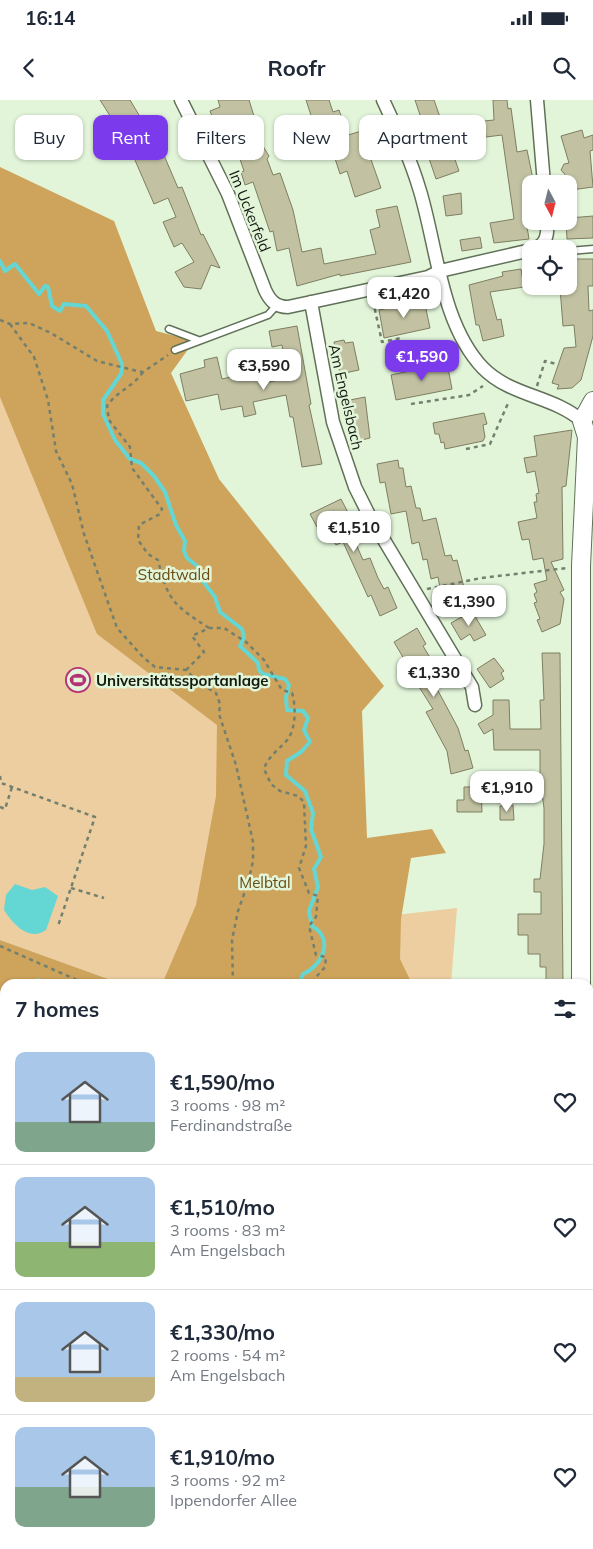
<!DOCTYPE html>
<meta charset="utf-8">
<style>
body{margin:0;font-family:Mulish,sans-serif;background:#f6f6f7;color:#1f2937;height:100vh;display:flex;flex-direction:column;font-size:19px;white-space:nowrap}
*{box-sizing:border-box;margin:0}
p{font-size:16px;color:#747a83}
.icon{flex:none;width:28px;height:28px;fill:none;stroke:currentColor;stroke-width:2;stroke-linecap:round;stroke-linejoin:round}
.map{position:relative;flex:1;overflow:hidden}
.sheet{position:absolute;left:0px;top:879px;width:594px;height:571px;display:flex;flex-direction:column;background:#fff;border-radius:15px 15px 0 0;box-shadow:0 1px 4px #0004}
.sheet>*{flex:none}
.hud{position:absolute;left:15px;top:15px;width:564px;height:45px;display:flex;gap:10px}
.needle{width:32px;rotate:173deg}
.controls{position:absolute;left:522px;top:75px;display:grid;gap:10px}
.controls a{display:grid;place-items:center;width:55px;height:55px;border-radius:10px;background:#fff;box-shadow:0 1px 4px #0004;font-size:25px}
.price{position:absolute;translate:-50% -42px;padding:0 11px;border-radius:10px;background:#fff;color:#222;font-size:16px;line-height:32px;filter:drop-shadow(0 1px 2px #0008)}
.price::after{content:'';position:absolute;left:50%;top:30px;width:15px;height:11px;margin-left:-8px;background:inherit;clip-path:polygon(0 0,100% 0,50% 100%)}
.price.on{background:#7c3aed;color:#fff}
ul{padding:0;list-style:none}
li{display:flex;align-items:center;gap:15px;height:125px;padding:0 15px}
li+li{border-top:1px solid #e0e1e3}
li span{display:grid;place-items:center;flex:none;width:140px;height:100px;border-radius:10px;color:#555}
li>.icon{margin-inline-start:auto}
span .icon{width:60px;height:60px;fill:#fffc;stroke-width:1}
li b{font-size:21px}
h2{display:flex;justify-content:space-between;align-items:center;height:60px;padding:0 15px;font-size:21px}
.pill{padding:0 18px;border-radius:10px;background:#fff;box-shadow:0 1px 4px #0004;font-size:18px;line-height:45px}
.pill.on{background:#7c3aed;color:#fff}
.status{display:flex;justify-content:space-between;align-items:center;height:35px;padding:0 25px;background:#fff;direction:ltr}
.status svg{height:14px;fill:currentColor}
header{display:flex;justify-content:space-between;align-items:center;height:65px;padding:0 15px;background:#fff;font-size:22px;font-weight:700}
.map>svg:first-child{display:block}
.green{fill:#eccea0}
.forest{fill:#cea35b}
.water{fill:#64d6d3}
.lines{fill:none;stroke-linecap:round;stroke-linejoin:round}
.stream{stroke:#64d6d3;stroke-width:4}
.building{fill:#c2c2a3;stroke:#7e7e61}
.lane-casing{stroke:#607158;stroke-width:9}
.street-casing{stroke:#607158;stroke-width:15}
.secondary-casing{stroke:#607158;stroke-width:20}
.path{stroke:#73806e;stroke-width:2.5;stroke-dasharray:4 4;stroke-linecap:butt}
.lane{stroke:#fff;stroke-width:6}
.street{stroke:#fff;stroke-width:12}
.secondary{stroke:#fff;stroke-width:18}
.labels{text-anchor:middle;dominant-baseline:central;stroke-width:5;stroke-linejoin:round;paint-order:stroke}
.street-label{font-size:15px;fill:#131a10;stroke:#e2f5d9}
.park-label{font-size:15px;fill:#684b13;stroke:#e2f5d9}
.poi-label{font-size:15px;font-weight:bold;fill:#131a10;stroke:#e2f5d9;text-anchor:start}
</style>
<div class="status"><b>16:14</b><svg viewBox="0 0 49 12"><path d="M0 12V9h3v3zM5 12V6h3v6zM10 12V3h3v9zM15 12V0h3v12zM26 1h20v11H26zM47 4h2v5h-2z"/></svg></div>
<header><svg class="icon" aria-label="back" viewBox="0 0 24 24"><path d="M15 5l-7 7 7 7"/></svg>Roofr<svg class="icon" aria-label="search" viewBox="0 0 24 24"><circle cx="10" cy="10" r="6"/><path d="M15 15l6 6"/></svg></header>
<div class="map">
<svg width="593" height="1449" viewBox="0 0 593 1449">
<rect width="100%" height="100%" fill="#e2f5d9"/>
<!-- green -->
<path class="green" d="M0,79L111,299L351,820L457,808L451,884H171L178,848L162,884H122L0,840Z
M0,891L5,892V1373L0,1402Z"/>
<!-- forest -->
<path class="forest" d="M0,67L114,121L156,231L194,241L171,273L219,379L384,586L362,611L367,738L432,729L446,753L411,758L401,819L400,859L412,884H162L196,805L216,696L217,625L97,534L0,297Z
M0,840L122,884H5V892L0,891Z
M5,1373V1445H240L239,1449H0V1402Z"/>
<!-- water -->
<path class="water" d="M15,784L32,790L45,787L58,796L46,830C29,842 13,824 4,810L6,795Z"/>
<g class="lines">
<!-- stream -->
<path class="stream" d="M0,161L5,171L15,164L39,194L45,186L48,187L52,206L60,211L64,204L86,206L107,231L122,264L121,274L103,300V314L115,340L130,359L141,363L154,376L165,392L176,425L185,441L184,451L187,458L197,466L199,476L215,497L220,512L242,529L244,537L240,546L258,563L259,570L263,574L285,579L289,585L286,597L287,610L303,611L308,618L304,630L310,642L301,652L287,661L286,675L305,691L313,713L311,729L321,757L314,769L318,787L309,811L312,826C335,839 322,866 303,874L299,884
M38,880L45,884
M101,1449L102,1445"/>
</g>
<!-- building -->
<path class="building" d="M100,0H130L154,40L157,39L178,88L182,87L201,135L203,134L220,168L211,165L201,189L184,187L175,172L194,162L182,143L174,147L163,122L176,117L168,98L154,104L128,44Z
M218,0H249L264,48L269,56L267,59L273,75L280,73L293,110L302,152L321,148L324,164L376,154L370,130L380,127L376,110L397,106L411,162L340,176V174L297,186L289,148L277,151L273,131L270,132L253,82L245,85L241,72L244,71L226,18L214,22L210,11L220,7Z
M306,0H329L333,12L339,10L348,35L368,29L374,48L368,51L381,88L355,97L347,71L340,74L330,43L321,46Z
M415,0H434L459,71L436,79L418,26L423,24Z
M493,0H507L508,9L511,8L517,52L527,50L534,84H531V113L525,114L529,139L494,143L490,123L514,119L502,35L486,37L484,21L494,20Z
M582,30L584,38L593,35V50L590,51L593,87L571,90L569,79L561,70L564,64L569,63L561,36Z
M461,93L462,114L446,116L443,96Z
M593,116V138L567,139L566,121H569V118Z
M480,137L482,148L462,151L460,140Z
M576,159H593V186H588L589,211L593,210V236L581,280L572,288L557,289L559,285L552,283L564,248L576,247L574,225L563,226L560,188L573,187L571,178L576,177Z
M521,169L524,187L490,192L497,220L501,219L504,236L483,241L479,225H476L469,185L503,176L502,172Z
M424,200L430,228L384,238L379,210Z
M297,226L311,304L309,305L322,364L302,367L293,317H290L286,295L253,302L256,314L244,317L242,306L221,310L218,294L186,301L180,274L205,267L204,260L217,257L222,279L257,271L260,284L288,278L282,245L272,247L269,231Z
M344,240L345,243L353,242L359,270L340,274L334,242Z
M447,263L452,289L396,300L391,275Z
M365,297L370,338L353,342L345,301Z
M484,313L487,324L483,325L485,337L483,341L445,349L444,342L441,343L439,334H435L433,323Z
M572,330L566,386L562,387L563,459L551,462L564,490L560,492L564,499L560,524L542,532L537,520L540,519L534,503L537,502L534,494L537,492L534,484L547,480L543,458L533,460L529,439L522,440L518,422L537,418L534,402H537L536,394L539,393L535,371L527,373L524,358L537,356L534,336Z
M398,360L399,368H403L406,387L411,386L416,408H420L423,421L436,418L445,456L451,455L453,461L457,460L467,499L443,504L438,477L431,479L427,459L423,460L419,442L412,444L406,411L391,414L385,382L380,383L377,364Z
M341,399L355,426L349,428L363,460L370,458L378,478L384,489L388,487L397,508L380,516L371,495L368,497L343,442L336,445L323,423L317,427L310,414Z
M472,511L486,535L474,541L470,534L461,540L451,523Z
M417,528L426,544L423,546L437,569L441,567L447,577L442,580L444,583L436,587L458,628L465,651L468,650L473,668L451,674L447,651L426,612L433,609L402,560L404,559L394,542Z
M542,553H560L563,884H546V867H540V854H528V835H518V814H541V792H534V779H540L544,744V708L542,693H540V650H494L493,629L484,634L478,624L493,615V600H509L510,629H541L540,600H544Z
M494,558L504,571L501,573L504,579L490,588L477,569Z
M464,687H481L482,712H457V700H464Z
M513,705L514,720H500V706Z"/>
<g class="lines">
<defs>
<path id="lane" d="M544,142L553,149
M569,151L593,149
M169,229L198,240
M175,250L268,215L277,205"/>
<path id="street" d="M181,0L228,94L265,190C270,201 276,207 288,207L428,177L440,171L531,150
M383,0C397,30 411,60 420,91C437,147 441,224 483,268C510,296 554,296 582,321
M537,0L544,84
M534,149C547,144 548,134 547,121
M311,202L333,322L355,387L369,415L472,587L475,605
M589,1034H593
M589,1436L593,1438"/>
<path id="secondary" d="M581,884V466L587,337L582,321L593,301
M574,1449V1445"/>
</defs>
<!-- lane casing -->
<use href="#lane" class="lane-casing"/>
<!-- street casing -->
<use href="#street" class="street-casing"/>
<!-- secondary casing -->
<use href="#secondary" class="secondary-casing"/>
<!-- path -->
<path class="path" d="M373,201L382,242L401,238L402,240
M0,220L10,224L29,223L51,233L97,261L137,271L143,272L168,255
M10,224L34,257L48,300L56,351L72,384L84,434L117,528L143,557L155,567L186,570L198,582L216,593L220,604L219,614L236,665L253,742V761L248,783L238,811L232,840L233,884
M143,272C133,287 117,291 107,306L109,320L130,347L132,368L162,409L160,414L139,425L138,440L148,454L158,460C168,502 174,505 209,528
M537,286L545,261L556,264
M411,304L469,295L483,286
M466,349L490,344L509,301
M427,489L481,478L567,468
M186,570L204,552L192,536L209,528H224L246,542L264,560L282,590L292,593C296,605 296,628 288,639C280,649 268,656 264,669L271,684L280,691L298,696L304,702L306,746L299,768L309,793L318,796L316,817L309,826L316,855L326,857L325,867L310,884
M0,676L1,683L95,717L58,826
M0,707L5,709L12,687
M71,788L104,798
M0,846L86,884
M589,1414L593,1421
M150,1445L152,1449
M26,1449V1445
M143,1449L144,1445"/>
<!-- lane -->
<use href="#lane" class="lane"/>
<!-- street -->
<use href="#street" class="street"/>
<!-- secondary -->
<use href="#secondary" class="secondary"/>
</g>
<!-- icons -->
<defs>
<symbol id="stadium-ring" viewBox="-11 -11 22 22"><circle r="9.5" fill="#e2f5d9" stroke="#b73275" stroke-width="1.5"/><path d="M0-5a6.5 5 0 1 0 0 10a6.5 5 0 1 0 0-10ZM-3.5-1.8h7v3.6h-7Z" fill="#b73275"/></symbol>
</defs>
<g fill-rule="evenodd">
<use href="#stadium-ring" x="64" y="566" width="28" height="28"/>
</g>
<g class="labels">
<!-- street labels -->
<g class="street-label">
<text transform="translate(250 111) rotate(68)">Im Uckerfeld</text>
<text transform="translate(346 297) rotate(77)">Am Engelsbach</text>
</g>
<!-- park labels -->
<g class="park-label">
<text x="174" y="474">Stadtwald</text>
<text x="265" y="782">Melbtal</text>
</g>
<!-- poi labels -->
<g class="poi-label">
<text x="96" y="580">Universitätssportanlage</text>
</g>
</g>
</svg>
<div class="controls">
<a><svg class="needle" viewBox="-14 -14 28 28"><path d="M0-13l5 13h-10z" fill="#e53935"/><path d="M0 13l5-13h-10z" fill="#747a83"/></svg></a>
<a><svg class="icon" aria-label="locate" viewBox="0 0 24 24"><circle cx="12" cy="12" r="6"/><path d="M12 2v4M12 18v4M2 12h4M18 12h4"/></svg></a>
</div>
<b class="price" style="left:404px;top:219px">€1,420</b>
<b class="price on" style="left:422px;top:282px">€1,590</b>
<b class="price" style="left:264px;top:291px">€3,590</b>
<b class="price" style="left:354px;top:453px">€1,510</b>
<b class="price" style="left:469px;top:527px">€1,390</b>
<b class="price" style="left:434px;top:598px">€1,330</b>
<b class="price" style="left:507px;top:713px">€1,910</b>
<div class="hud">
<a class="pill">Buy</a>
<a class="pill on">Rent</a>
<a class="pill">Filters</a>
<a class="pill">New</a>
<a class="pill">Apartment</a>
</div>
<section class="sheet">
<h2>7 homes<svg class="icon" aria-label="filters" viewBox="0 0 24 24"><path d="M4 7h16M4 17h16"/><circle cx="9" cy="7" r="2"/><circle cx="15" cy="17" r="2"/></svg></h2>
<ul>
<li><span style="background:linear-gradient(#a9c7e8 70%,#7fa58c 0)"><svg class="icon" aria-label="home" viewBox="0 0 24 24"><path d="M3 11l9-7 9 7M6 9v11h12V9"/></svg></span><div><b>€1,590/mo</b><p>3 rooms · 98 m²</p><p>Ferdinandstraße</p></div><svg class="icon" aria-label="heart" viewBox="0 0 24 24"><path d="M12 20l-8-8c-3-5 5-10 8-4 3-6 11-1 8 4z"/></svg></li>
<li><span style="background:linear-gradient(#a9c7e8 65%,#8fb573 0)"><svg class="icon" aria-label="home" viewBox="0 0 24 24"><path d="M3 11l9-7 9 7M6 9v11h12V9"/></svg></span><div><b>€1,510/mo</b><p>3 rooms · 83 m²</p><p>Am Engelsbach</p></div><svg class="icon" aria-label="heart" viewBox="0 0 24 24"><path d="M12 20l-8-8c-3-5 5-10 8-4 3-6 11-1 8 4z"/></svg></li>
<li><span style="background:linear-gradient(#a9c7e8 75%,#c2b280 0)"><svg class="icon" aria-label="home" viewBox="0 0 24 24"><path d="M3 11l9-7 9 7M6 9v11h12V9"/></svg></span><div><b>€1,330/mo</b><p>2 rooms · 54 m²</p><p>Am Engelsbach</p></div><svg class="icon" aria-label="heart" viewBox="0 0 24 24"><path d="M12 20l-8-8c-3-5 5-10 8-4 3-6 11-1 8 4z"/></svg></li>
<li><span style="background:linear-gradient(#a9c7e8 60%,#7fa58c 0)"><svg class="icon" aria-label="home" viewBox="0 0 24 24"><path d="M3 11l9-7 9 7M6 9v11h12V9"/></svg></span><div><b>€1,910/mo</b><p>3 rooms · 92 m²</p><p>Ippendorfer Allee</p></div><svg class="icon" aria-label="heart" viewBox="0 0 24 24"><path d="M12 20l-8-8c-3-5 5-10 8-4 3-6 11-1 8 4z"/></svg></li>
</ul>
</section>
</div>
